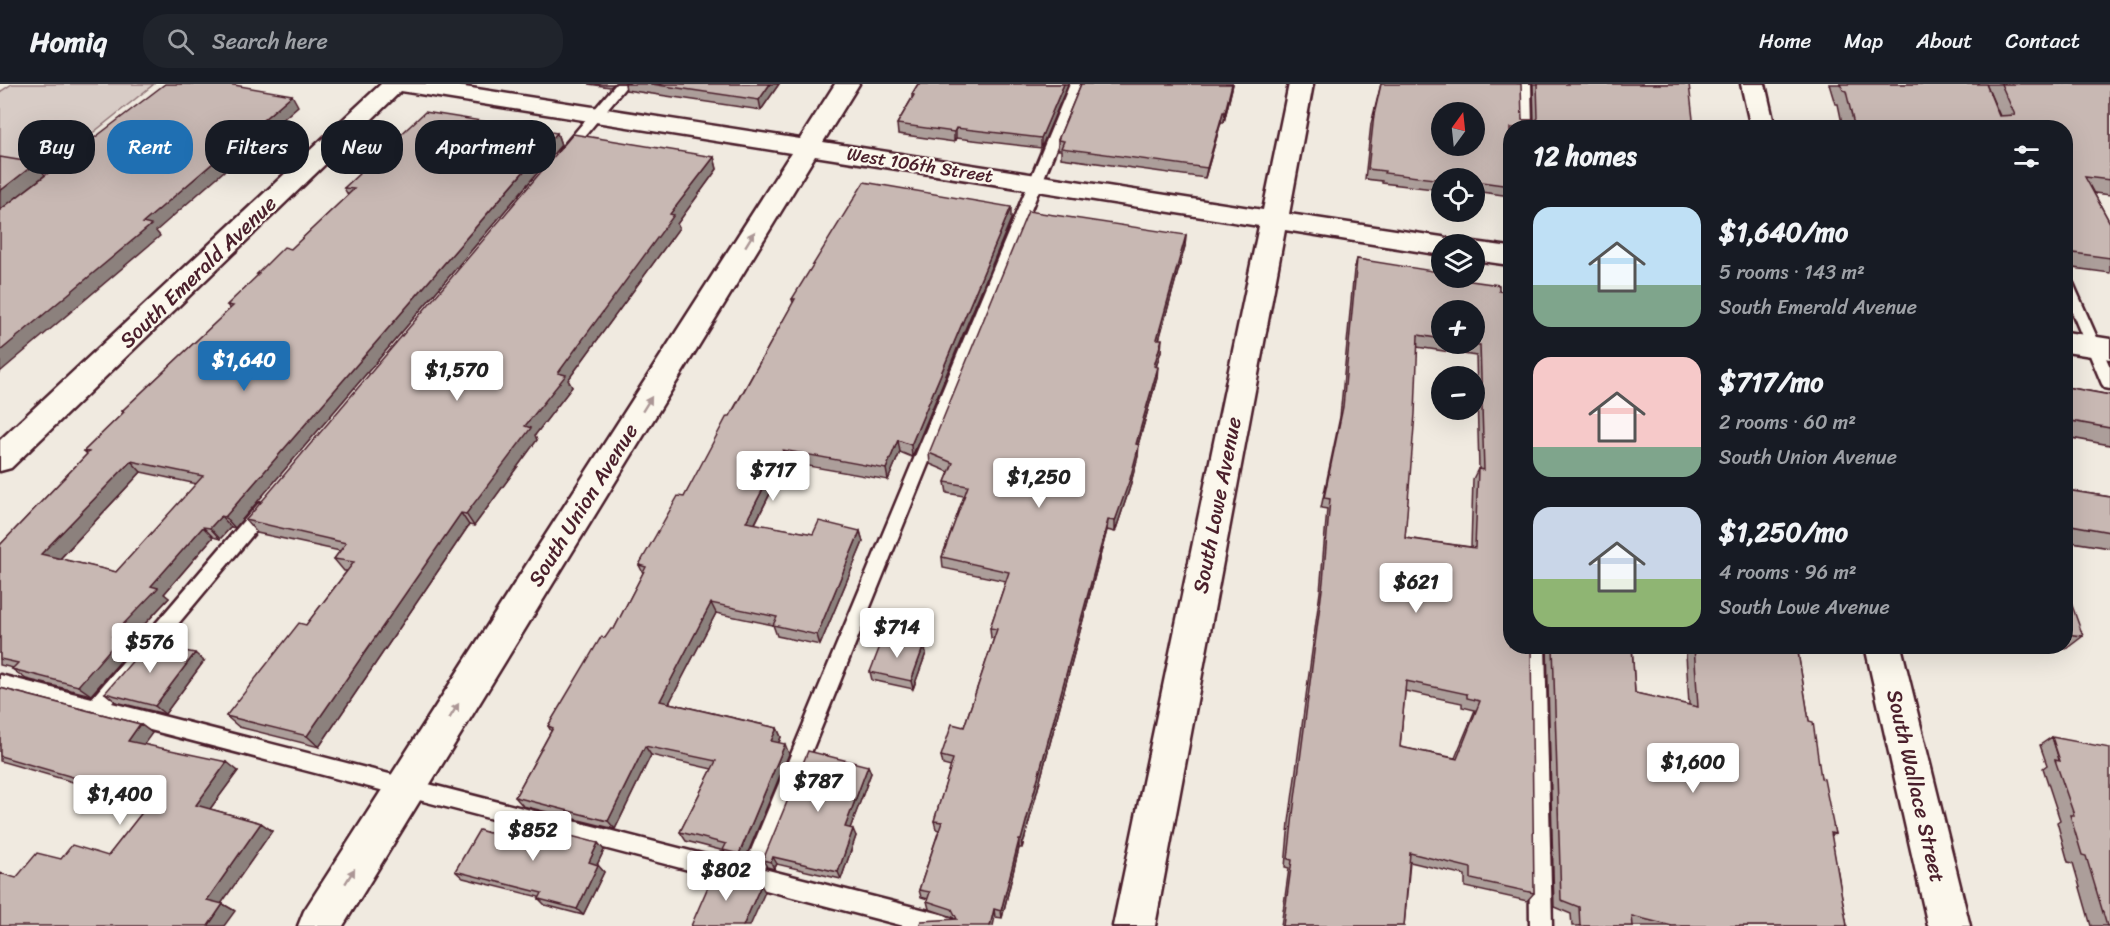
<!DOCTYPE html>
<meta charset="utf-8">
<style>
body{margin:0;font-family:Sriracha,sans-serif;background:#20242c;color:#f1f3f6;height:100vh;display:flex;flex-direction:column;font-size:22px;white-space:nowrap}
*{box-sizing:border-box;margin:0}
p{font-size:20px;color:#9ea1a6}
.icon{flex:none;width:33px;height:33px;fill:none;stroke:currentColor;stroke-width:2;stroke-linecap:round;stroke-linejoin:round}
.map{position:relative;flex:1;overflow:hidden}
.drawer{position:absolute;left:1503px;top:36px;width:570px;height:534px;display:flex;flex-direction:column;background:#171b24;border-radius:24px;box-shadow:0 6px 24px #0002}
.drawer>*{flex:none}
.banner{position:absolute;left:18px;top:36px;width:570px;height:54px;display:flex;gap:12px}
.needle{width:39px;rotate:15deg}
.buttons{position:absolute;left:1431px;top:18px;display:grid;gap:12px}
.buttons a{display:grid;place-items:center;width:54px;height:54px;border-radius:50%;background:#171b24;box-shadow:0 6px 24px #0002;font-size:30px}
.price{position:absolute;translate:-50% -51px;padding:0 14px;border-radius:6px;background:#fff;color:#222;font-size:20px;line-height:39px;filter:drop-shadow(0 2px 3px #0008)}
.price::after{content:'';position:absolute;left:50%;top:36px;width:18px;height:14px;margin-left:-9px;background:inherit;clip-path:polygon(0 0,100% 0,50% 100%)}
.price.active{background:#1f6fb2;color:#fff}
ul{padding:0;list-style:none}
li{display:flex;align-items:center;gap:18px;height:150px;padding:0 30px}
li span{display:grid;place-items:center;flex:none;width:168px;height:120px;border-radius:18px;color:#555}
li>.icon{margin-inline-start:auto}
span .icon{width:72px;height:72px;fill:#fffc;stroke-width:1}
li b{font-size:26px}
h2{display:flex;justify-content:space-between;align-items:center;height:72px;padding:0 30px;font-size:26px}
.chip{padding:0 21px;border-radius:24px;background:#171b24;box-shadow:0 6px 24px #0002;font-size:21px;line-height:54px}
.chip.active{background:#1f6fb2;color:#fff}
header{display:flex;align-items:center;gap:36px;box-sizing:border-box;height:84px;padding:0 30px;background:#171b24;border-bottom:2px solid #363941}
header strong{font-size:28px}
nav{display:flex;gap:33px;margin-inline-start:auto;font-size:21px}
.search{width:420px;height:54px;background:#20242c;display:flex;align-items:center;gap:15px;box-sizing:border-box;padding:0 21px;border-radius:24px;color:#9ea1a6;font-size:22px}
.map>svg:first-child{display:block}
.green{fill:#d8ccc6;stroke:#917678;stroke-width:1.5}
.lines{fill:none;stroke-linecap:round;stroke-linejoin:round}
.service-casing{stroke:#4a1f2b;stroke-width:5}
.minor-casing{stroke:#4a1f2b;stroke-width:5}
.service{fill:#fbf7ec;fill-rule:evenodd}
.minor{fill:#fbf7ec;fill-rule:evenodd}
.wall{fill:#ac9e9a;stroke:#4a1f2b;stroke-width:1.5;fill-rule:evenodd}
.shaded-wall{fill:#8c817d;stroke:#4a1f2b;stroke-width:1.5}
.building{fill:#c8b8b3;stroke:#4a1f2b;stroke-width:1.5;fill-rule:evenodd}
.oneway{fill:#ab9695}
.labels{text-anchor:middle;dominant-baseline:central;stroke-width:4.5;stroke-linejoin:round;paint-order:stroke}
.far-street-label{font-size:18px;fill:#4a1f2b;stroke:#fbf7ec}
.street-label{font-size:21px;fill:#4a1f2b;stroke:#fbf7ec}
</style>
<header>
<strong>Homiq</strong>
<div class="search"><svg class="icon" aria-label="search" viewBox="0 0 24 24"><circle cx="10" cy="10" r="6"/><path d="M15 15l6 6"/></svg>Search here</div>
<nav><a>Home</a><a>Map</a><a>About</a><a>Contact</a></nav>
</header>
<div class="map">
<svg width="2110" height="842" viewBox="0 0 2110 842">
<rect width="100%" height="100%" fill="#f0eae0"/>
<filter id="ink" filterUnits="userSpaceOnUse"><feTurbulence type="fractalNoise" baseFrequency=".0167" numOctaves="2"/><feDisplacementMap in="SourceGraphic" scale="12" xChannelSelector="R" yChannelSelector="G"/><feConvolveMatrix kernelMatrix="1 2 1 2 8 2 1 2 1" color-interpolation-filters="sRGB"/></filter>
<g filter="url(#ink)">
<!-- green -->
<path class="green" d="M12,0H154L45,87L0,78V8Z"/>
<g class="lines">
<defs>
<path id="service" d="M616,0H628L569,71H561L559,68L561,65Z
M1070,0H1082L764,785L945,831L952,835L956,842H904L0,607V591L92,614L258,420L264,418L270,420L272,425L270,430L112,619L745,781Z
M1519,0H1531L1532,44H1520Z
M2066,194L2073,199L2110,283V305L2105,304L2102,300L2066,214Z
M1527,562H1545L1552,842H1530Z"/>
<path id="minor" d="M381,0H445L800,55L835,0H859L823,58L1263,126L1289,0H1313L1289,130L1442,153L1452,156L1455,160H1442V171L1285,146L1155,842H1113L1259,142L815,72L343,842H298L304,827L791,69L401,7L11,384L0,387V356Z
M1741,0H1765L1775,44H1751Z
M1474,158L1510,163V181L1474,176V160H1465Z
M2066,248L2110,255V275L2066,268Z
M1865,562H1901L1970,842H1928Z"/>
</defs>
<!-- service casing -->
<use href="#service" class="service-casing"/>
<!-- minor casing -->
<use href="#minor" class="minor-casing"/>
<!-- service -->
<use href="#service" class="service"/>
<!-- minor -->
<use href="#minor" class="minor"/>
</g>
<!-- wall -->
<path class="wall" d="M588,0H614L610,3Z
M625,0H779L761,26L626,6Z
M918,0H1068L1041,64L956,54L954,58L898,50L897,40L912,14V10Z
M1081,0H1233L1224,38H1221L1205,94L1061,74V66H1058V56Z
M1381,0L1522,36H1534L1533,0H1689L1510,44V112L1474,107V94H1442V106L1382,99V97L1365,95L1371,40Z
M1829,0H1986L1999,32H2000L1986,0H2110V111L2094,109L2110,139V189L2066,183V44H1843L1838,20H1835Z
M557,49L561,61L235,444L231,443L220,455L213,453L164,510L169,514L127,559L132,564L91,611L26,595L12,585L13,584L0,581V461L87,370L84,367L123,329L122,327L230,225L227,221L258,192L257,190L291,165L348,111L344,104ZM141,388L197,400L116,488L60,475Z
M714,73L717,85L677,140L679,144L568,296L572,303L535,351L537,356L474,442L469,441L319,663L239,643L226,632L306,541L347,487H344L334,475L340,467L257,449L246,436Z
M1011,135L912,373L900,368L888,396L786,378L755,440L813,450L860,447L863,458L820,561L777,552L773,541L716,529L669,619L777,644L781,653L779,659L789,670L744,778L728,774L724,767L686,757L680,748L712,685L651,671L615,745L523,722L515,713L551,647L548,642L605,554L614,545L643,489L639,481L684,413L793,219L792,215Z
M1186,151L1185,162L1159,255L1161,267L1156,283L1157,294L1138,361V372L1129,406L1115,448L1107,446L1022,764H1019L1002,834L995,833L954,835L953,833L929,825L927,817L928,815L921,813L919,806L939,746L936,745L934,737L951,683L943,681L941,672L964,643L994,554H991L990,544L1006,497L943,484L942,473L964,412L947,409L945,398L949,388L930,380L929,369Z
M1357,175L1438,192L1499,207L1534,809L1527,817L1465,803V791L1410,778L1404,842H1281L1289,784L1285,783L1289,738L1320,508L1327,425L1321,424L1340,333L1354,186ZM1442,226L1474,260H1442ZM1417,263L1476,272L1479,385H1478L1473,395L1471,463L1405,454ZM1405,607L1462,619V623L1475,626L1455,674L1400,663Z
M2066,303L2110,311V361L2066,353Z
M2066,406L2110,413V464L2066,457Z
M2066,513L2083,552L2066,565L2049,562H2066Z
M924,561L926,569L913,605L872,596L870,588Z
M1547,562H1632L1635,609L1689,621L1686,570L1692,562H1797L1809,637L1821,694L1835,750L1831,752L1847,842H1572L1571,830L1554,823Z
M204,577L165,630L116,618L105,609Z
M0,604L140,640L152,649L143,660L238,687L210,725L261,739L272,747L221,819L235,827L16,794L61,775L108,772L149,720L0,677Z
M2052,653L2110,842H2091L2073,779L2068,778L2057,738L2060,736L2043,684L2047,681L2040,661Z
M868,682L871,689L850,744L856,752L841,795L777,780L774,785L767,783L763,776Z
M496,751L598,759L604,766L597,781L604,788L583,831L545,821L539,815V813L463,794L455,787Z"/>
<!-- shaded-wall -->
<path class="shaded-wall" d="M770,0H779L761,26L759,16Z
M1064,0H1068L1041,64V54Z
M1232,0H1233L1224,38L1225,28Z
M292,11L298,22L156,147L160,152L0,288V267L143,139Z
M1223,28L1221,38L1205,94L1207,84Z
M956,44V54L954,58V48Z
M557,49L561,61L235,444L225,433Z
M714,73L717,85L677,140L679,144L568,296L572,303L535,351L537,356L474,442L466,430L558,289L670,130Z
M36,79L45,91L0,126V107Z
M1011,123V135L912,373L911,361Z
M1186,151L1185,162L1156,267L1157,255Z
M1162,255L1161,267L1153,293L1154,282Z
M1158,283L1157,294L1135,371L1136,360Z
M898,356L900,368L888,396L886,385Z
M1139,361L1138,372L1129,406L1115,448V437Z
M783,366L786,378L750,449L746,438Z
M131,377L141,388L54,481L41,470Z
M461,429L469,441L319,663L307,652Z
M221,432L231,443L220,455L210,444Z
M1108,436L1107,446L1022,764L1021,756Z
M203,443L213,453L164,510L169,514L127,559L132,564L91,611L78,602L112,552L151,502Z
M860,447L863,458L820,561L817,551Z
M711,519L716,529L665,627L660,617Z
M924,561L926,569L913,605L911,597Z
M195,569L204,577L165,630L155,622Z
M140,640L152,649L140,666L128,657Z
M777,644L781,653L775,667L771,657Z
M785,660L789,670L744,778L739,770Z
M645,662L651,671L615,745L608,737Z
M227,678L238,687L207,729L196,721Z
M868,682L871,689L848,750L845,743Z
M261,739L272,747L219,823L207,816Z
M853,745L856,752L841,795L838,788Z
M1019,756V764L1002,834L1001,827Z
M598,759L604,766L595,785L589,778Z
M773,773L777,780L774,785L771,778Z
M598,781L604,788L583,831L577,825Z
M761,801L765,808L750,842H743Z
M223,820L235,827L224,842H208Z
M994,825L995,833L993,842H990Z"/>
<!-- building -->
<path class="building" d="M165,0H228L292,11L143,139L151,141L0,267V126Z
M651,0H770L759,16Z
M918,0H1064L1041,54L956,44L954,48L897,40L914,11L912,10Z
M1081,0H1232L1225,28H1223L1207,84L1061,64L1064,57L1058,56Z
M1381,0H1521L1522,36H1536L1538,34L1537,0H1689L1694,44H1510V102L1474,97V94H1442V96L1384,89L1385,87L1368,85L1374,31ZM1442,28H1474V62H1442Z
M1840,0H1986L1999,32L2015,31L2001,0H2110V96L2085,93L2110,139V174L2066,168V44H1856L1854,41L1846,7L1843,6Z
M425,28L557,49L225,433L221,432L210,444L203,443L151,502L158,504L112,552L120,554L78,602L12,585L18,579L0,575V461L89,368L84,367L124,328L122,327L233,222L227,221L259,190H257L284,163L291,165L354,105L344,104ZM131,377L203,392L116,488L41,470Z
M573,50L714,73L670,130L674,131L558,289L566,291L525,342L531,344L466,430L461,429L307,652L226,632L299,539L306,541L354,478L334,475L346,459L246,436Z
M0,73L36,79L0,107Z
M864,98L1011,123L911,361L898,356L886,385L783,366L746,438L813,450L819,437L860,447L817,551L773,541L777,533L711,519L660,617L777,644L771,657L785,660L739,770L723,766L726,760L680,748L716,677L645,662L608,737L515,713L553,644L548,642L601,553L605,554L611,545H614L646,483L639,481L678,412L684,413L727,332H730L795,215H792Z
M1028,127L1186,151L1157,255H1162L1154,282L1158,283L1136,360L1139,361L1130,395L1115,437L1108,436L1021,756H1019L1001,827L994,825L990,842H919L921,837L957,835L952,825L927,817L930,808L919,806L942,738L934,737L953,675L941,672L952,640L964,643L997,545L990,544L1009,488L942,473L968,402L945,398L953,379L929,369Z
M1357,175L1439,188L1438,192H1442V194H1449L1499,201V207L1510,209V562H1531L1534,809L1471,795V784L1410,769L1404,842H1283L1292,776L1288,775L1293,730L1323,498L1330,415L1324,414L1343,323ZM1442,226H1474V260H1469L1480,261L1484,386L1478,385L1475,464L1405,454L1415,330L1418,251L1442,255ZM1406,597L1467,610V614L1480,617L1457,675L1400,663Z
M2066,303L2110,311V344L2066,336Z
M2066,406L2110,413V448L2066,440Z
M2066,513H2069L2083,552L2066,550Z
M884,552L924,561L911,597L870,588Z
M147,560L195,569L155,622L105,609Z
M1553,562H1632L1635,609L1698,623L1694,562H1797L1809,637L1813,638L1821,694L1824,695L1835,750L1831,749L1847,842H1672L1632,832L1633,842H1580L1579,823L1561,816Z
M0,604L140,640L128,657L227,678L196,721L261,739L207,816L223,820L208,842H0V789L16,794L37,769L61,775L72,761L108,772L152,716L0,672Z
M2052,653L2110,664V842H2107L2086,772L2082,771L2070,731H2074L2055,676L2060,677Z
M808,667L868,682L845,743L853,745L838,788L773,773L771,778L763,776Z
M505,735L598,759L589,778L598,781L577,825L539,815L542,809L455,787L479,746L496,751Z
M714,789L761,801L743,842H691Z"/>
<!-- one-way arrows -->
<defs><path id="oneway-solid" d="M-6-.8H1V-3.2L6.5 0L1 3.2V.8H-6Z" transform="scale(1.5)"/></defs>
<g class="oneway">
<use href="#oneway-solid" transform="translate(750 155) rotate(-58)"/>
<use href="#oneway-solid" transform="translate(647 320) rotate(-58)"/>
<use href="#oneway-solid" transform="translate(454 627) rotate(-58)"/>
<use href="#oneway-solid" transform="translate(350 792) rotate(-58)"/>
</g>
</g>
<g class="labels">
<!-- far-street labels -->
<g class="far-street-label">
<text transform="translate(920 81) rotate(9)">West 106th Street</text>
</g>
<!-- street labels -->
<g class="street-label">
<text transform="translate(198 188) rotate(-44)">South Emerald Avenue</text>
<text transform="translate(583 421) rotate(-58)">South Union Avenue</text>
<text transform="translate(1217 421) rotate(-79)">South Lowe Avenue</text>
<text transform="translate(1916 702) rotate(77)">South Wallace Street</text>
</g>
</g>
</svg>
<div class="buttons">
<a><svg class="needle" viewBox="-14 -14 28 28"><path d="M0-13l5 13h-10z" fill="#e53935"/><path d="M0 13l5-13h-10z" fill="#9ea1a6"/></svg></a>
<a><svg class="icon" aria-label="locate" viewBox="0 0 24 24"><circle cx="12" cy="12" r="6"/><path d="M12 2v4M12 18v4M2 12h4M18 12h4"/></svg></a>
<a><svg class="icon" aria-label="layers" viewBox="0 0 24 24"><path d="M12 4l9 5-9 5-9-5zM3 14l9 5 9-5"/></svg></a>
<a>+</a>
<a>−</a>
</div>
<b class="price active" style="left:244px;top:308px">$1,640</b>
<b class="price" style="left:457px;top:318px">$1,570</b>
<b class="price" style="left:773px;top:418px">$717</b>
<b class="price" style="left:1039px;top:425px">$1,250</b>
<b class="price" style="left:1416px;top:530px">$621</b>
<b class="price" style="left:897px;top:575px">$714</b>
<b class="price" style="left:150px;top:590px">$576</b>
<b class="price" style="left:1693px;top:710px">$1,600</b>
<b class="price" style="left:818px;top:729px">$787</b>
<b class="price" style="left:120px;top:742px">$1,400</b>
<b class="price" style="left:533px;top:778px">$852</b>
<b class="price" style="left:726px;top:818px">$802</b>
<div class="banner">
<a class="chip">Buy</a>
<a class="chip active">Rent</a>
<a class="chip">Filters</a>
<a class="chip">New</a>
<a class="chip">Apartment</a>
</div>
<section class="drawer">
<h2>12 homes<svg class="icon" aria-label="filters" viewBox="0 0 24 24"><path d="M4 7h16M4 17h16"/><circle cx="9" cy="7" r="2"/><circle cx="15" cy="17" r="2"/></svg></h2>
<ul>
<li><span style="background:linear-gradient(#bfe0f5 65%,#7fa58c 0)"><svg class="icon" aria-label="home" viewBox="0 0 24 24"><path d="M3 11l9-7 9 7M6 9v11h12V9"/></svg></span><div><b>$1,640/mo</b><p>5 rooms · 143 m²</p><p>South Emerald Avenue</p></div></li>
<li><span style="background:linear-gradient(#f6c9c9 75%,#7fa58c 0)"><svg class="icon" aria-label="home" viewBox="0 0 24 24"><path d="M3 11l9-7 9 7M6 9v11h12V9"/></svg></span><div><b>$717/mo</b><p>2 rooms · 60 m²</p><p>South Union Avenue</p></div></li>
<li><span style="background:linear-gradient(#c9d6e8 60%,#8fb573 0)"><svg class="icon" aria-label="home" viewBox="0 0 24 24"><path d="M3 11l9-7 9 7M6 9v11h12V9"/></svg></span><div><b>$1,250/mo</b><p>4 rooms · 96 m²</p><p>South Lowe Avenue</p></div></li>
</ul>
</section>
</div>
